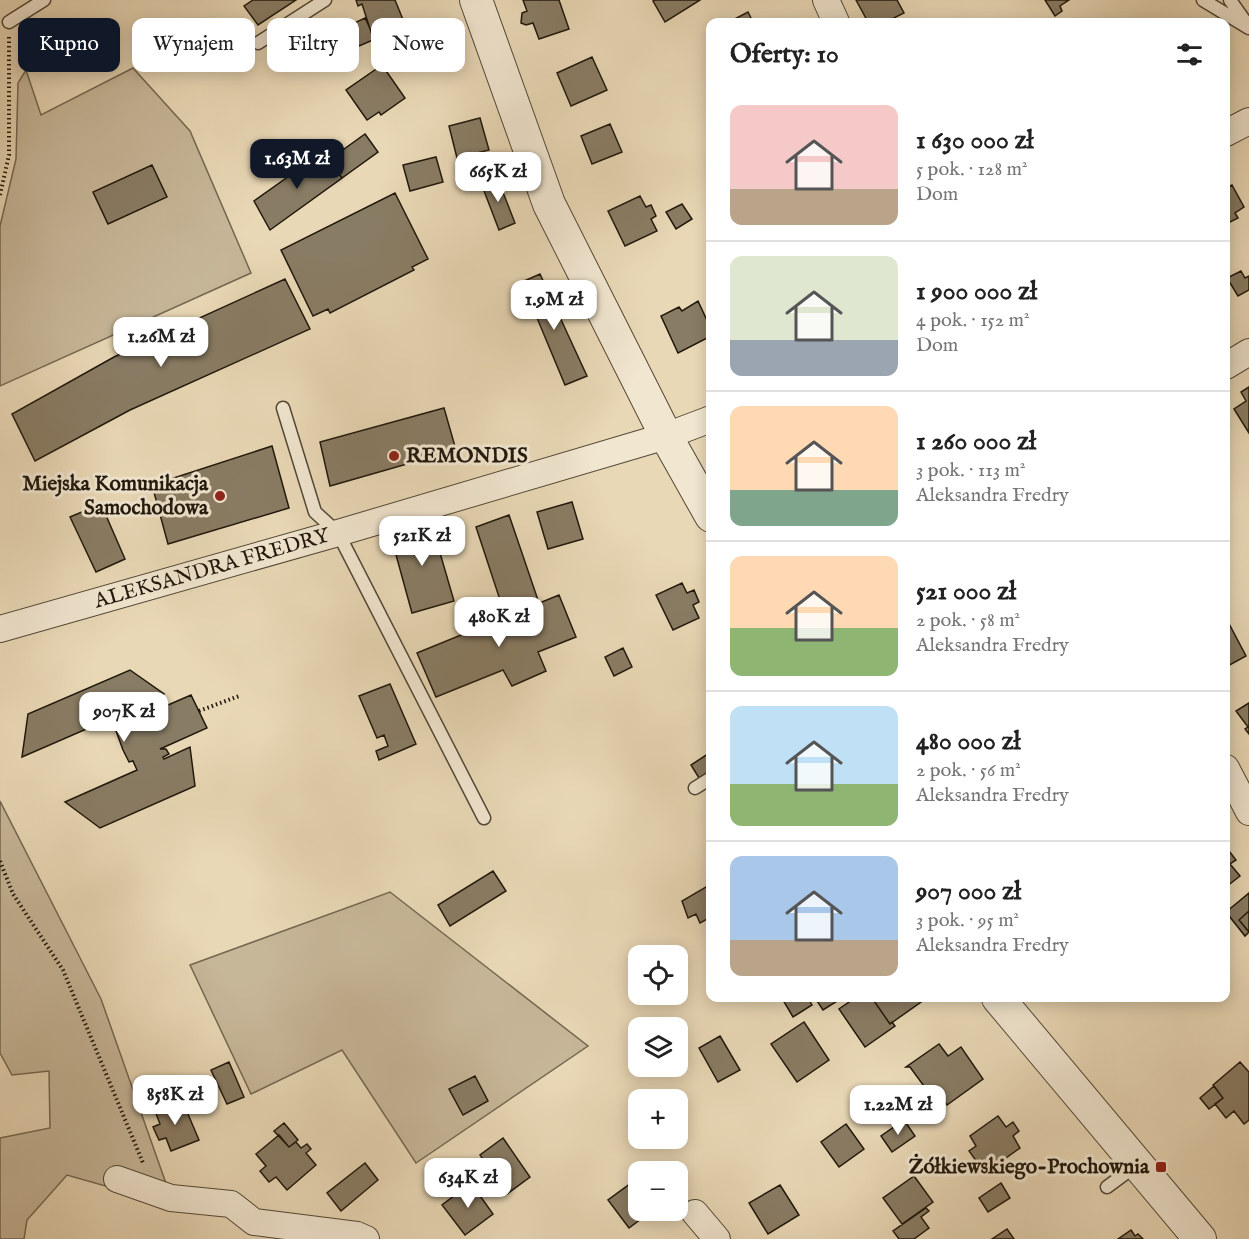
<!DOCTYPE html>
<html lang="pl">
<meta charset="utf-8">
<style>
body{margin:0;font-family:"IM FELL English",serif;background:#f2f2f2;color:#222;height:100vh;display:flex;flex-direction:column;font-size:22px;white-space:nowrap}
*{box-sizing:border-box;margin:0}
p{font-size:20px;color:#767676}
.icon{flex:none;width:33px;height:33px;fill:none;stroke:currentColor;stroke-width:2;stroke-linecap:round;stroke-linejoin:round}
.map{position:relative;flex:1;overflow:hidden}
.side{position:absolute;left:706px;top:18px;width:524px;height:984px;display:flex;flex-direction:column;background:#fff;border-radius:12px;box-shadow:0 3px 15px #0003}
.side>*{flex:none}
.banner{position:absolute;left:18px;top:18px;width:570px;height:54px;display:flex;gap:12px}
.controls{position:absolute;left:628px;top:945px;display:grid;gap:12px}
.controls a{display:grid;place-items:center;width:60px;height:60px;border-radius:12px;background:#fff;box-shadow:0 3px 15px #0003;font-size:30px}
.price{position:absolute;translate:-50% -51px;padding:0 14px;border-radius:12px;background:#fff;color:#222;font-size:20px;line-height:39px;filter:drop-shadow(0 2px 3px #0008)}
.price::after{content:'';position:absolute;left:50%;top:36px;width:18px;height:14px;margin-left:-9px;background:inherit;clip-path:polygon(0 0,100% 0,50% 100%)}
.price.current{background:#111827;color:#fff}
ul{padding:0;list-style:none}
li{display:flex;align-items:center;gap:18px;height:150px;padding:0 24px}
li+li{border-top:2px solid #e0e0e0}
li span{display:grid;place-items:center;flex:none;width:168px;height:120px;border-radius:12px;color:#555}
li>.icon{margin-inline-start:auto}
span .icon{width:72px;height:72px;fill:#fffc;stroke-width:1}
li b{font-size:26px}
h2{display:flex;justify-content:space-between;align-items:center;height:72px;padding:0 24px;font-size:26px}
.chip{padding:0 21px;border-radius:12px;background:#fff;box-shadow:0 3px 15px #0003;font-size:21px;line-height:54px}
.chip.current{background:#111827;color:#fff}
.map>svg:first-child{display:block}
.green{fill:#c7b799;stroke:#746852;stroke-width:1.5}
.building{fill:#897c64;stroke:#20180c;stroke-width:1.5}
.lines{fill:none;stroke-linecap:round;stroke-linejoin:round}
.service-casing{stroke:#524836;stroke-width:15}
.minor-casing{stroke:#524836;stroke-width:28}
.tertiary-casing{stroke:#524836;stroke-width:34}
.path{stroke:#20180c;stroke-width:4;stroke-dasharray:1.5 3;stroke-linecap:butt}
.service{stroke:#f1e6d0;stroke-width:12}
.minor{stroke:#f1e6d0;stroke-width:26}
.tertiary{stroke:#f1e6d0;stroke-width:32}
.poi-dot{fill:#8f2418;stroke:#f1e6d0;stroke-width:2}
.labels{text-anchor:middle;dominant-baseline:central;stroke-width:6;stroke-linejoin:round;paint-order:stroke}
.poi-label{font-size:21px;font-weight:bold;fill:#20180c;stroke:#f1e6d0;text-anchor:end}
.street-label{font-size:21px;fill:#20180c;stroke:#f1e6d0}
</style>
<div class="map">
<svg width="1249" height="1239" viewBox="0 0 1249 1239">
<rect width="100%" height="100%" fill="#e9d8b6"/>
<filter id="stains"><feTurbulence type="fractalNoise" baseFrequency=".00333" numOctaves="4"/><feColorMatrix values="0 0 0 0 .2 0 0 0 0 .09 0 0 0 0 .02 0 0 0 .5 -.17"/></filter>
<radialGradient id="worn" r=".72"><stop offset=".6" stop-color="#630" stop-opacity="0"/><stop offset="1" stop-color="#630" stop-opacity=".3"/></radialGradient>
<!-- green -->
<path class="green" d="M133,68L190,131L251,273L0,386V226L16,159L18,83L26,70L41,115Z
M0,801L101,999L169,1192L109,1187L67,1175L27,1220L24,1239H0V1138L50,1128L49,1071L12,1075L0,1053Z
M390,892L588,1046L416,1163L342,1050L251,1094L190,965Z"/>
<!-- building -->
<path class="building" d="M253,0H296L258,25L244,6Z
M356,0H395L404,22L394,26L396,31L387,34L385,29L372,35L362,4L358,6Z
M523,0H559L569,29L539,39L533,23L526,25L521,23L522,13L527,11Z
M700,0L665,22L653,1L655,0Z
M856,0H897L904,13L886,22H868Z
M1045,0H1069L1060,6L1062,11L1055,16Z
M748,12L753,22H729Z
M365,18L375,39L359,46L350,25Z
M592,57L607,90L571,106L557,73Z
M382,65L405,98L381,115L379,112L367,120L346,90Z
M480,118L489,150L457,158L449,126Z
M610,124L622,152L592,164L581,136Z
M365,134L378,152L342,178L329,160Z
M323,152L342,178L270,230L254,201Z
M436,157L443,182L410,191L403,165Z
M152,165L167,197L108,224L93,192Z
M497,177L515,223L499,230L481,183Z
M1232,185L1244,207L1235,213L1238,218L1226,224V188Z
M395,193L428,259L412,267L414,270L330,313L328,309L313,316L281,250Z
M640,196L646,207L651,205L656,216L651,219L657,231L625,246L608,211Z
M682,204L692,219L676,229L666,212Z
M1241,271L1245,278L1249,276V290L1238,296L1227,278Z
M540,274L587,376L565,385L522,282Z
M285,279L310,329L130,410L35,461L12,414L114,357Z
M698,301L711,329V336L678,353L661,316L679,307L682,311Z
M1249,387V433L1234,409L1246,401L1241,392Z
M444,408L456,450L330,486L320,442Z
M272,446L289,508L168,544L152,485Z
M572,502L583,539L548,549L537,512Z
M101,504L125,559L96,572L70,517Z
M509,515L539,603L505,615L476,527Z
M431,522L454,601L412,613L390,533Z
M682,583L687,593L694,590L699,602L693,605L699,618L673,630L656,595Z
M559,595L576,637L538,652L546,671L512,686L503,670L436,697L417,653Z
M1226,618L1246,656L1226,667Z
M623,648L632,667L614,676L605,657Z
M130,670L164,694L141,705H147L150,710L143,713L145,715L191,695L207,728L160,749H166L169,754L163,757L164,759L190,747L195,786L100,828L65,802L137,770L133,761L129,762L123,750L115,728L118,726L114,717L22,757L28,714Z
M390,684L416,744L379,760L376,751L388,746L384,735L377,738L359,696Z
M1249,703V734L1245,729L1248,727L1236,711Z
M711,752V770L699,778L691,765Z
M1226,847L1236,860L1230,864L1240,876L1226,887Z
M493,871L506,891L450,926L438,905Z
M711,884V917L700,923L696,914L688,918L682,901Z
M1249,893V911L1239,920L1249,932L1245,936L1226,912Z
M1249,911V932L1239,920Z
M787,998H808L812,1005L793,1017L783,1000Z
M815,998H842L823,1010Z
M855,998H872L890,1024L892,1022L895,1026L865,1047L839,1009Z
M872,998H918L921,1002L890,1024Z
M804,1022L829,1060L797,1082L771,1044Z
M720,1036L740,1070L718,1082L699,1048Z
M939,1044L948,1056L961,1047L983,1079L947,1105L936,1088L929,1093L910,1067H906Z
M229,1062L244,1097L227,1104L211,1070Z
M1240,1062L1249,1072V1120L1244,1124L1234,1111L1226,1118L1215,1104L1223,1098L1213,1085Z
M475,1076L488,1101L463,1115L449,1089Z
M1214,1086L1223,1098L1209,1109L1200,1098Z
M182,1100L199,1140L171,1151L166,1138L159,1140L153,1127L160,1124L155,1111Z
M998,1116L1006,1127L1013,1122L1019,1131L1013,1136L1020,1148L985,1173L969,1151L976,1146L970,1136Z
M904,1120L915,1136L892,1152L881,1136Z
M284,1123L298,1140L289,1147L274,1131Z
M846,1124L864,1149L839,1167L821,1142Z
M279,1135L289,1147L296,1142L301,1148L307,1144L311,1149L306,1153L316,1165L287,1190L276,1177L269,1182L260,1171L266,1166L256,1154Z
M503,1138L530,1177L507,1194L480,1155Z
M365,1163L378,1180L341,1211L327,1193Z
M914,1176L933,1202L902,1224L883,1198Z
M638,1178L639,1210H653L629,1228L608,1200Z
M471,1183L493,1214L465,1235L442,1205Z
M1001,1183L1010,1198L988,1212L979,1198Z
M780,1185L799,1215L768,1234L749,1203Z
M926,1208L929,1211L921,1217L929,1228L914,1239H899L893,1231Z
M1007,1229L1014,1239H992Z
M1131,1230L1135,1236L1138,1234L1143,1239H1118Z"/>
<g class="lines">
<defs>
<path id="service" d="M1203,0L1249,28
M1230,0L1247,24
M9,22L44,0
M258,43L325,0
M283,408L315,512L338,533L484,818
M695,788L711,778
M1107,1187L1138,1164"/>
<path id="minor" d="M826,0L836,22
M1226,133L1249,121
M1226,366L1249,352
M0,629L338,533L666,436L711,419
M1226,768L1249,812
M117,1179L171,1198L231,1204L254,1222L357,1235L366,1239
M695,1213L717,1239"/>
<path id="tertiary" d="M476,0L549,204L666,436L711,516
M998,998L1200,1239"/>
</defs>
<!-- service casing -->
<use href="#service" class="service-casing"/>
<!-- minor casing -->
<use href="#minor" class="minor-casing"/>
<!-- tertiary casing -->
<use href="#tertiary" class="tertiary-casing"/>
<!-- path -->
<path class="path" d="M0,195L9,155V37
M199,711L239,696
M0,861L13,894L63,970L143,1163"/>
<!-- service -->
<use href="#service" class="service"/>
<!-- minor -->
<use href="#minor" class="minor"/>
<!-- tertiary -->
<use href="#tertiary" class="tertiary"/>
</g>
<!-- markers -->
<g class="poi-dot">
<circle cx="394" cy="456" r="6"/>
<circle cx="220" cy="496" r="6"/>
<rect x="1155" y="1161" width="12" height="12" rx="3"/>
</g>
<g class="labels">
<!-- poi labels -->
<g class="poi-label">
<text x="406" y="456" text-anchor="start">REMONDIS</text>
<text x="208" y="484">Miejska Komunikacja<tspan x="208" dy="24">Samochodowa</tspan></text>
<text x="1149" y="1167">Żółkiewskiego-Prochownia</text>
</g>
<!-- street labels -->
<g class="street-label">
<text transform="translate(212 569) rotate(-16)">ALEKSANDRA FREDRY</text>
</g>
</g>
<rect width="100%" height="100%" filter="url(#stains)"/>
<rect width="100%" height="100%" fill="url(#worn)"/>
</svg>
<div class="controls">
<a><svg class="icon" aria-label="locate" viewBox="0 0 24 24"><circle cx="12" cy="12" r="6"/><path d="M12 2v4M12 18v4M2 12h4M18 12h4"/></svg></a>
<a><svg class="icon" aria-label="layers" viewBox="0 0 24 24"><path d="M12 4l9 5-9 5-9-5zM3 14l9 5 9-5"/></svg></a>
<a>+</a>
<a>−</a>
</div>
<b class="price current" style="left:297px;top:190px">1.63M zł</b>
<b class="price" style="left:498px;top:203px">665K zł</b>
<b class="price" style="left:554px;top:331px">1.9M zł</b>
<b class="price" style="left:161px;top:368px">1.26M zł</b>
<b class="price" style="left:422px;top:567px">521K zł</b>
<b class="price" style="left:499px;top:648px">480K zł</b>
<b class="price" style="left:124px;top:743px">907K zł</b>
<b class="price" style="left:175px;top:1126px">858K zł</b>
<b class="price" style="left:898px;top:1136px">1.22M zł</b>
<b class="price" style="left:468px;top:1209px">634K zł</b>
<div class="banner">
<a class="chip current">Kupno</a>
<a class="chip">Wynajem</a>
<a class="chip">Filtry</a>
<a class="chip">Nowe</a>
</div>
<section class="side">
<h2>Oferty: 10<svg class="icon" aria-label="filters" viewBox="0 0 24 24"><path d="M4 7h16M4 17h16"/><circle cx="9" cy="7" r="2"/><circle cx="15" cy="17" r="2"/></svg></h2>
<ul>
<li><span style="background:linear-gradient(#f6c9c9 70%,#b9a48a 0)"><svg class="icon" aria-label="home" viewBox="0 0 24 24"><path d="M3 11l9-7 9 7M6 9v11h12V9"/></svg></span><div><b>1 630 000 zł</b><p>5 pok. · 128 m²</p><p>Dom</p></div></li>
<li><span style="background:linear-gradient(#dfe7d0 70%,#9aa5b1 0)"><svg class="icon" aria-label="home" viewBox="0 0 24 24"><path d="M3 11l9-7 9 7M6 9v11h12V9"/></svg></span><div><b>1 900 000 zł</b><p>4 pok. · 152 m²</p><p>Dom</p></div></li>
<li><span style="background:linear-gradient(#ffd9b3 70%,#7fa58c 0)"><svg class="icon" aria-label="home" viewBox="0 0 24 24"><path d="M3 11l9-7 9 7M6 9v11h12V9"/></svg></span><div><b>1 260 000 zł</b><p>3 pok. · 113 m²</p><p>Aleksandra Fredry</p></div></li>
<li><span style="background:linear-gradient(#ffd9b3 60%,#8fb573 0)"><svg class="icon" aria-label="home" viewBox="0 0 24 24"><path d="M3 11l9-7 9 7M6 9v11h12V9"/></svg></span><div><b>521 000 zł</b><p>2 pok. · 58 m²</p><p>Aleksandra Fredry</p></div></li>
<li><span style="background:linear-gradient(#bfe0f5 65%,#8fb573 0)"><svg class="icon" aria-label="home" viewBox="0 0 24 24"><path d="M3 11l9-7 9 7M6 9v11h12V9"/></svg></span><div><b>480 000 zł</b><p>2 pok. · 56 m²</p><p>Aleksandra Fredry</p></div></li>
<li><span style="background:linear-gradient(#a9c7e8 70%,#b9a48a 0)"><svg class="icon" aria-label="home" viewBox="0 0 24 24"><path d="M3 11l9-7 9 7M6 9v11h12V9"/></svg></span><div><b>907 000 zł</b><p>3 pok. · 95 m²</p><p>Aleksandra Fredry</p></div></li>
</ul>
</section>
</div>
